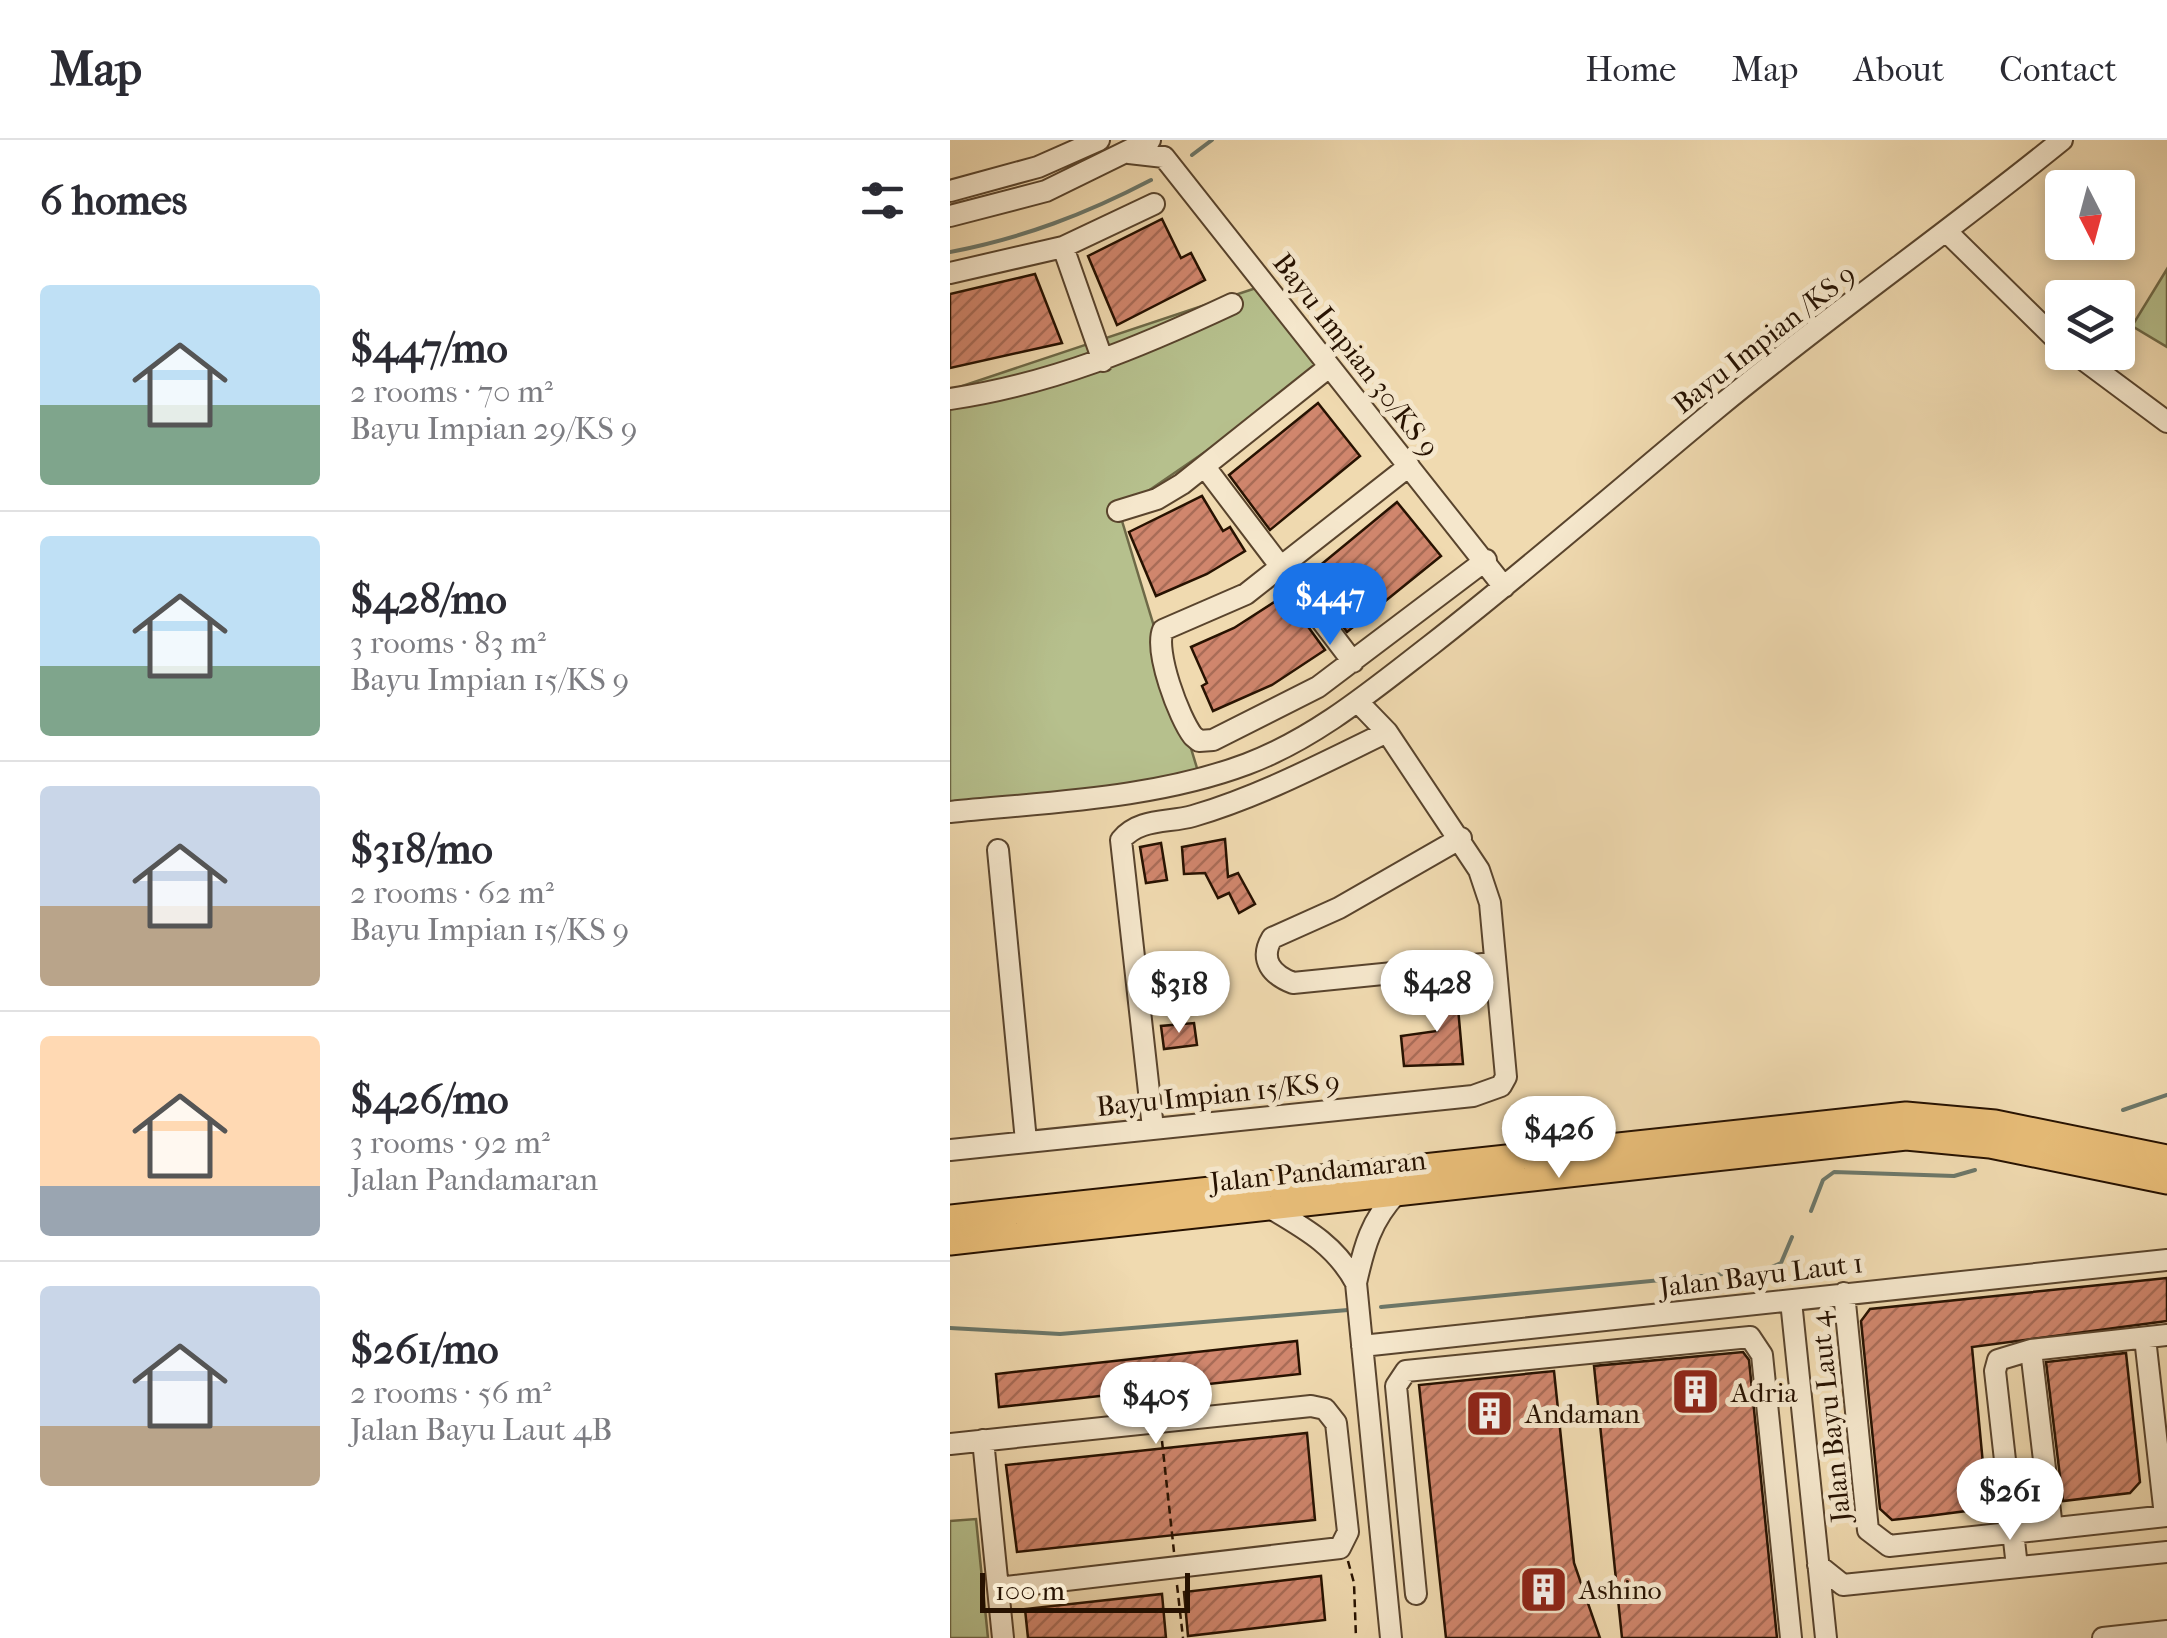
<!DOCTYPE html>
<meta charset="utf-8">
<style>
body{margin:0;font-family:"IM FELL French Canon",serif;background:#f7f7f7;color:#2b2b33;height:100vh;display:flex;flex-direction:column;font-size:38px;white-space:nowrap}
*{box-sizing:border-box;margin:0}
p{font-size:32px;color:#7c7c81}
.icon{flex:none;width:55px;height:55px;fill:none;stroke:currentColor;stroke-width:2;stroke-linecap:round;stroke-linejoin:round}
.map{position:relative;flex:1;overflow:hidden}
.side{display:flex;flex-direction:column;background:#fff;width:950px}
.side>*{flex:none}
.needle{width:65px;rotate:174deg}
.tools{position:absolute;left:1095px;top:30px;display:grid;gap:20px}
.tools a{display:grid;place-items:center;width:90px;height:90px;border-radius:10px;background:#fff;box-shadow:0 5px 15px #0003;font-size:50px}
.scale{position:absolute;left:30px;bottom:25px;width:210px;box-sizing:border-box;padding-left:10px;border:5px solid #271201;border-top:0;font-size:28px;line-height:35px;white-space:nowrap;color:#271201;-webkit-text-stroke:8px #f5e7cc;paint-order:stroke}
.price{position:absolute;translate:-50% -85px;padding:0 22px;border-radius:35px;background:#fff;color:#222;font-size:32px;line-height:65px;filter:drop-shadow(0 2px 5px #0008)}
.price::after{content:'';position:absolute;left:50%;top:60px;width:30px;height:22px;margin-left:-15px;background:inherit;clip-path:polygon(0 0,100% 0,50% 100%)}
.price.on{background:#1a73e8;color:#fff}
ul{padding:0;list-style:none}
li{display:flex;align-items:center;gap:30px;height:250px;padding:0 40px}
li+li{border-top:2px solid #e1e1e2}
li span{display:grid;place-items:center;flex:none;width:280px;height:200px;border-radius:10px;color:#555}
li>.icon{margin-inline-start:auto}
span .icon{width:120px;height:120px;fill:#fffc;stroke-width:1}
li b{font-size:42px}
h2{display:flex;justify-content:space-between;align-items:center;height:120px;padding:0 40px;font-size:42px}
header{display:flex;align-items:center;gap:60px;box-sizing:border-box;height:140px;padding:0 50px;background:#fff;border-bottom:2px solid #e1e1e2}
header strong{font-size:48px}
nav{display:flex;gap:55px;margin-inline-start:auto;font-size:35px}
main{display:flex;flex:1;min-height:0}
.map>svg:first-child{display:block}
.park{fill:#b6c08d;stroke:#6e6947;stroke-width:2.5}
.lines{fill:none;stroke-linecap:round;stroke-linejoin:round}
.stream{stroke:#6c7769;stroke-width:4}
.building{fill:url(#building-hatch);stroke:#271201;stroke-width:2.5}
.minor-casing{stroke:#59442d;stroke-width:24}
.major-casing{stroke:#271201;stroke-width:29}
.path{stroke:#271201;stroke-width:2.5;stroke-dasharray:8 5;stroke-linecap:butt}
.minor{stroke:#f5e7cc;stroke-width:20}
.major{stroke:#e8bd78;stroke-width:25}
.labels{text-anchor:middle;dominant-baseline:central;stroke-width:10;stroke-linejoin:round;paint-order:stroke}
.street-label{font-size:28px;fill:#271201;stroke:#f5e7cc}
.poi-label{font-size:28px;fill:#271201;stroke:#f5e7cc;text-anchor:start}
</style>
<header>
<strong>Map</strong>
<nav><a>Home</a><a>Map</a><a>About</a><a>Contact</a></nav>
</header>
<main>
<section class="side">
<h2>6 homes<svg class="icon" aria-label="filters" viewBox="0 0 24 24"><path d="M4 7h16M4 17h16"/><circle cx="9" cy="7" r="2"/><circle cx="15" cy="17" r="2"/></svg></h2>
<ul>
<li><span style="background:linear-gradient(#bfe0f5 60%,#7fa58c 0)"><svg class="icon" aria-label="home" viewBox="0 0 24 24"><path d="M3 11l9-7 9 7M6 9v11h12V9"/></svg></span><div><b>$447/mo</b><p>2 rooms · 70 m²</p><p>Bayu Impian 29/KS 9</p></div></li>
<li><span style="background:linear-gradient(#bfe0f5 65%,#7fa58c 0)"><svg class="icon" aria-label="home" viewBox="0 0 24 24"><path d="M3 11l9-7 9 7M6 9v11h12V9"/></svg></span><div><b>$428/mo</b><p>3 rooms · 83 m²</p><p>Bayu Impian 15/KS 9</p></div></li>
<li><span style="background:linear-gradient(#c9d6e8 60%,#b9a48a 0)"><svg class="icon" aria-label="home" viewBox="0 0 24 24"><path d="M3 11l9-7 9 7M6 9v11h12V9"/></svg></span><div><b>$318/mo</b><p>2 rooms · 62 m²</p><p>Bayu Impian 15/KS 9</p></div></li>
<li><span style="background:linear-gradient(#ffd9b3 75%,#9aa5b1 0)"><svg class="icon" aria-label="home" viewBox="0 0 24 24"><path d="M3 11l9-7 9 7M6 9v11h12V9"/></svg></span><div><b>$426/mo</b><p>3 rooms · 92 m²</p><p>Jalan Pandamaran</p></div></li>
<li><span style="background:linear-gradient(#c9d6e8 70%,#b9a48a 0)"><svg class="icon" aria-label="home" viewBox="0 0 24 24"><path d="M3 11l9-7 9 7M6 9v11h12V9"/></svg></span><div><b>$261/mo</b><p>2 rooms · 56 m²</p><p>Jalan Bayu Laut 4B</p></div></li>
</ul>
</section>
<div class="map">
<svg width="1217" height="1498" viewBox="0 0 1217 1498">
<defs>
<pattern id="building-hatch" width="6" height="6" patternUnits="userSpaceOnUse" patternTransform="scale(2.5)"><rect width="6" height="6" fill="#d0866d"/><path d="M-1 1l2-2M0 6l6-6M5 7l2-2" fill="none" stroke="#a96c57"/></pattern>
</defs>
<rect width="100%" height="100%" fill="#f0dab0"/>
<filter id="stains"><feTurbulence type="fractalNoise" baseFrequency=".002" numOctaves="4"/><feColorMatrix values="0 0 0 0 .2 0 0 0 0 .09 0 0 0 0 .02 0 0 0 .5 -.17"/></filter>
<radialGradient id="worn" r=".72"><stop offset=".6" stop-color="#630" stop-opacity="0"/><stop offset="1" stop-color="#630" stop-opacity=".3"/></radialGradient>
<!-- park -->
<path class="park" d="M1217,129V207L1182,186Z
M315,145L379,227L169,371L250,638L0,672V250Z
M26,1379L38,1498H0V1381Z"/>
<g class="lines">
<!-- stream -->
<path class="stream" d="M242,15L262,0
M0,112C73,98 136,74 201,40
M1173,970L1217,955
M861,1071L873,1040L884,1032L1004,1036L1025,1030
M431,1167L815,1130L831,1123L842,1097
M0,1188L110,1194L398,1170"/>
</g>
<!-- building -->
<path class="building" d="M212,79L231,118L241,113L255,140L167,185L138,116Z
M85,134L112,203L0,228V154Z
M368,263L410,316L320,390L279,335Z
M252,356L273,391L280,387L295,411L257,434L206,456L179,392Z
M447,362L491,416L397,492L356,437Z
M335,455L375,510L322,545L263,571L252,546L257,543L241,507L284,488Z
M275,699L278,737L288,733L305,764L289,773L279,753L268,758L255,733L234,734L232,707Z
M211,703L217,740L196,743L190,707Z
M506,845L513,924L454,926L451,896L487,891L482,848Z
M244,883L247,905L214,909L211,886Z
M1217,1138V1181L1022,1207L1036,1356L1024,1370L978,1376L942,1380L930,1369L911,1181L920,1169Z
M347,1201L350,1234L49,1267L46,1234Z
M793,1212L799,1220L827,1498H672L644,1226Z
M1176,1213L1190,1342L1180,1353L1113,1361L1096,1222Z
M604,1231L624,1423L650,1498H496L469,1245Z
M357,1293L365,1380L67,1412L56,1325Z
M371,1436L375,1480L238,1496L234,1452Z
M212,1454L216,1498H78L75,1469Z"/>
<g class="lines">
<defs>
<path id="minor" d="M179,13L214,17L554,447
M0,51L88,27L149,0
M0,76L96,51L200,0
M998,93L1112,205
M113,107L153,221
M0,133L113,107L204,64
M1123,212L1217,282
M0,259C102,244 190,207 282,164
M459,326L296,454L213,490C204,511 229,578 243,596L249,601L263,600L368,547L536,420
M255,327L403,522
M168,371L207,359L232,344L379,227
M0,672C98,662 204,659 297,624C366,598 424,549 481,505C578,429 671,348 766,269C878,176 999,92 1112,0
M511,698L389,768L322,798C309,820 322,835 343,843L543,823
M48,710L76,1001
M203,988L171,700C189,678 218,683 243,676C311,656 373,623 437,592
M0,1010L523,956L551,946L556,937L540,763L529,730L437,592L408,562
M317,1066C354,1088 385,1104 406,1143
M894,1153L918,1390L939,1406L1217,1376
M841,1161L876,1498
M1195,1198L1215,1376
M412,1206L1217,1120
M1081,1210L1102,1388
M33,1300L53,1498
M0,1304L361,1266L375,1269L386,1283L398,1392L390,1408L48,1448
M868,1425L893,1445L1217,1412
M1067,1427L1045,1231L1048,1220L1081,1210L1217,1195
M466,1454L446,1246L456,1231L800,1197L812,1215L841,1498
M441,1498L406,1143C414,1107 421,1080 447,1053
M1153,1498L1217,1491"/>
<path id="major" d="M0,1078L956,975L1045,983L1217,1018
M0,1102L956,997L1040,1005L1217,1041"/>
</defs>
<!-- minor casing -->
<use href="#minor" class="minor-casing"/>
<!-- major casing -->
<use href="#major" class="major-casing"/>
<!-- path -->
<path class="path" d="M212,1301L224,1412
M398,1421L404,1443L406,1498
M227,1445L233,1498"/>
<!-- minor -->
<use href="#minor" class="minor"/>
<!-- major -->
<use href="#major" class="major"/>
</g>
<!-- icons -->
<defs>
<symbol id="building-square" viewBox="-11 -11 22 22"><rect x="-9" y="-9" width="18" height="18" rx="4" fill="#8f2418" stroke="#f5e7cc"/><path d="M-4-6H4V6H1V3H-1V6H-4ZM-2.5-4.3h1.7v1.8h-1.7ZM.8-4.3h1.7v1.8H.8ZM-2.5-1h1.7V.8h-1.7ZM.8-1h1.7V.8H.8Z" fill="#fff"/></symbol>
</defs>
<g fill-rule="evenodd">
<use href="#building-square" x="718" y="1224" width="55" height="55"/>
<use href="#building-square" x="512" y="1246" width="55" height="55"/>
<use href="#building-square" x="566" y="1422" width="55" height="55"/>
</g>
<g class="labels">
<!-- street labels -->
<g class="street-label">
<text transform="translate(814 199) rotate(-38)">Bayu Impian /KS 9</text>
<text transform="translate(406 215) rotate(52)">Bayu Impian 30/KS 9</text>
<text transform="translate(268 954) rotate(-6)">Bayu Impian 15/KS 9</text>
<text transform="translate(368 1031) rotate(-6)">Jalan Pandamaran</text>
<text transform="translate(811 1135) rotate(-7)">Jalan Bayu Laut 1</text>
<text transform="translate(880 1277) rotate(-96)">Jalan Bayu Laut 4</text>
</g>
<!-- poi labels -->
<g class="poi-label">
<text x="781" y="1252">Adria</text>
<text x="575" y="1273">Andaman</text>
<text x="629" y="1449">Ashino</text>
</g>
</g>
<rect width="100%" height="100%" filter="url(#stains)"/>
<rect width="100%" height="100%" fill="url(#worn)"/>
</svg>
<div class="tools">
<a><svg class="needle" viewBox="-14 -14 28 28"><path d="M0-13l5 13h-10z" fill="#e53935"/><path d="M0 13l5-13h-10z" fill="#7c7c81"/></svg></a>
<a><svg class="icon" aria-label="layers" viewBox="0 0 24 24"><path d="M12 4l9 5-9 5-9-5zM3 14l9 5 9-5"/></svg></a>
</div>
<div class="scale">100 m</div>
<b class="price on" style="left:380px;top:508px">$447</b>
<b class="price" style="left:487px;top:895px">$428</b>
<b class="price" style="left:229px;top:896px">$318</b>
<b class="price" style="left:609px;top:1041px">$426</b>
<b class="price" style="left:206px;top:1307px">$405</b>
<b class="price" style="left:1060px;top:1403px">$261</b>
</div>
</main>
